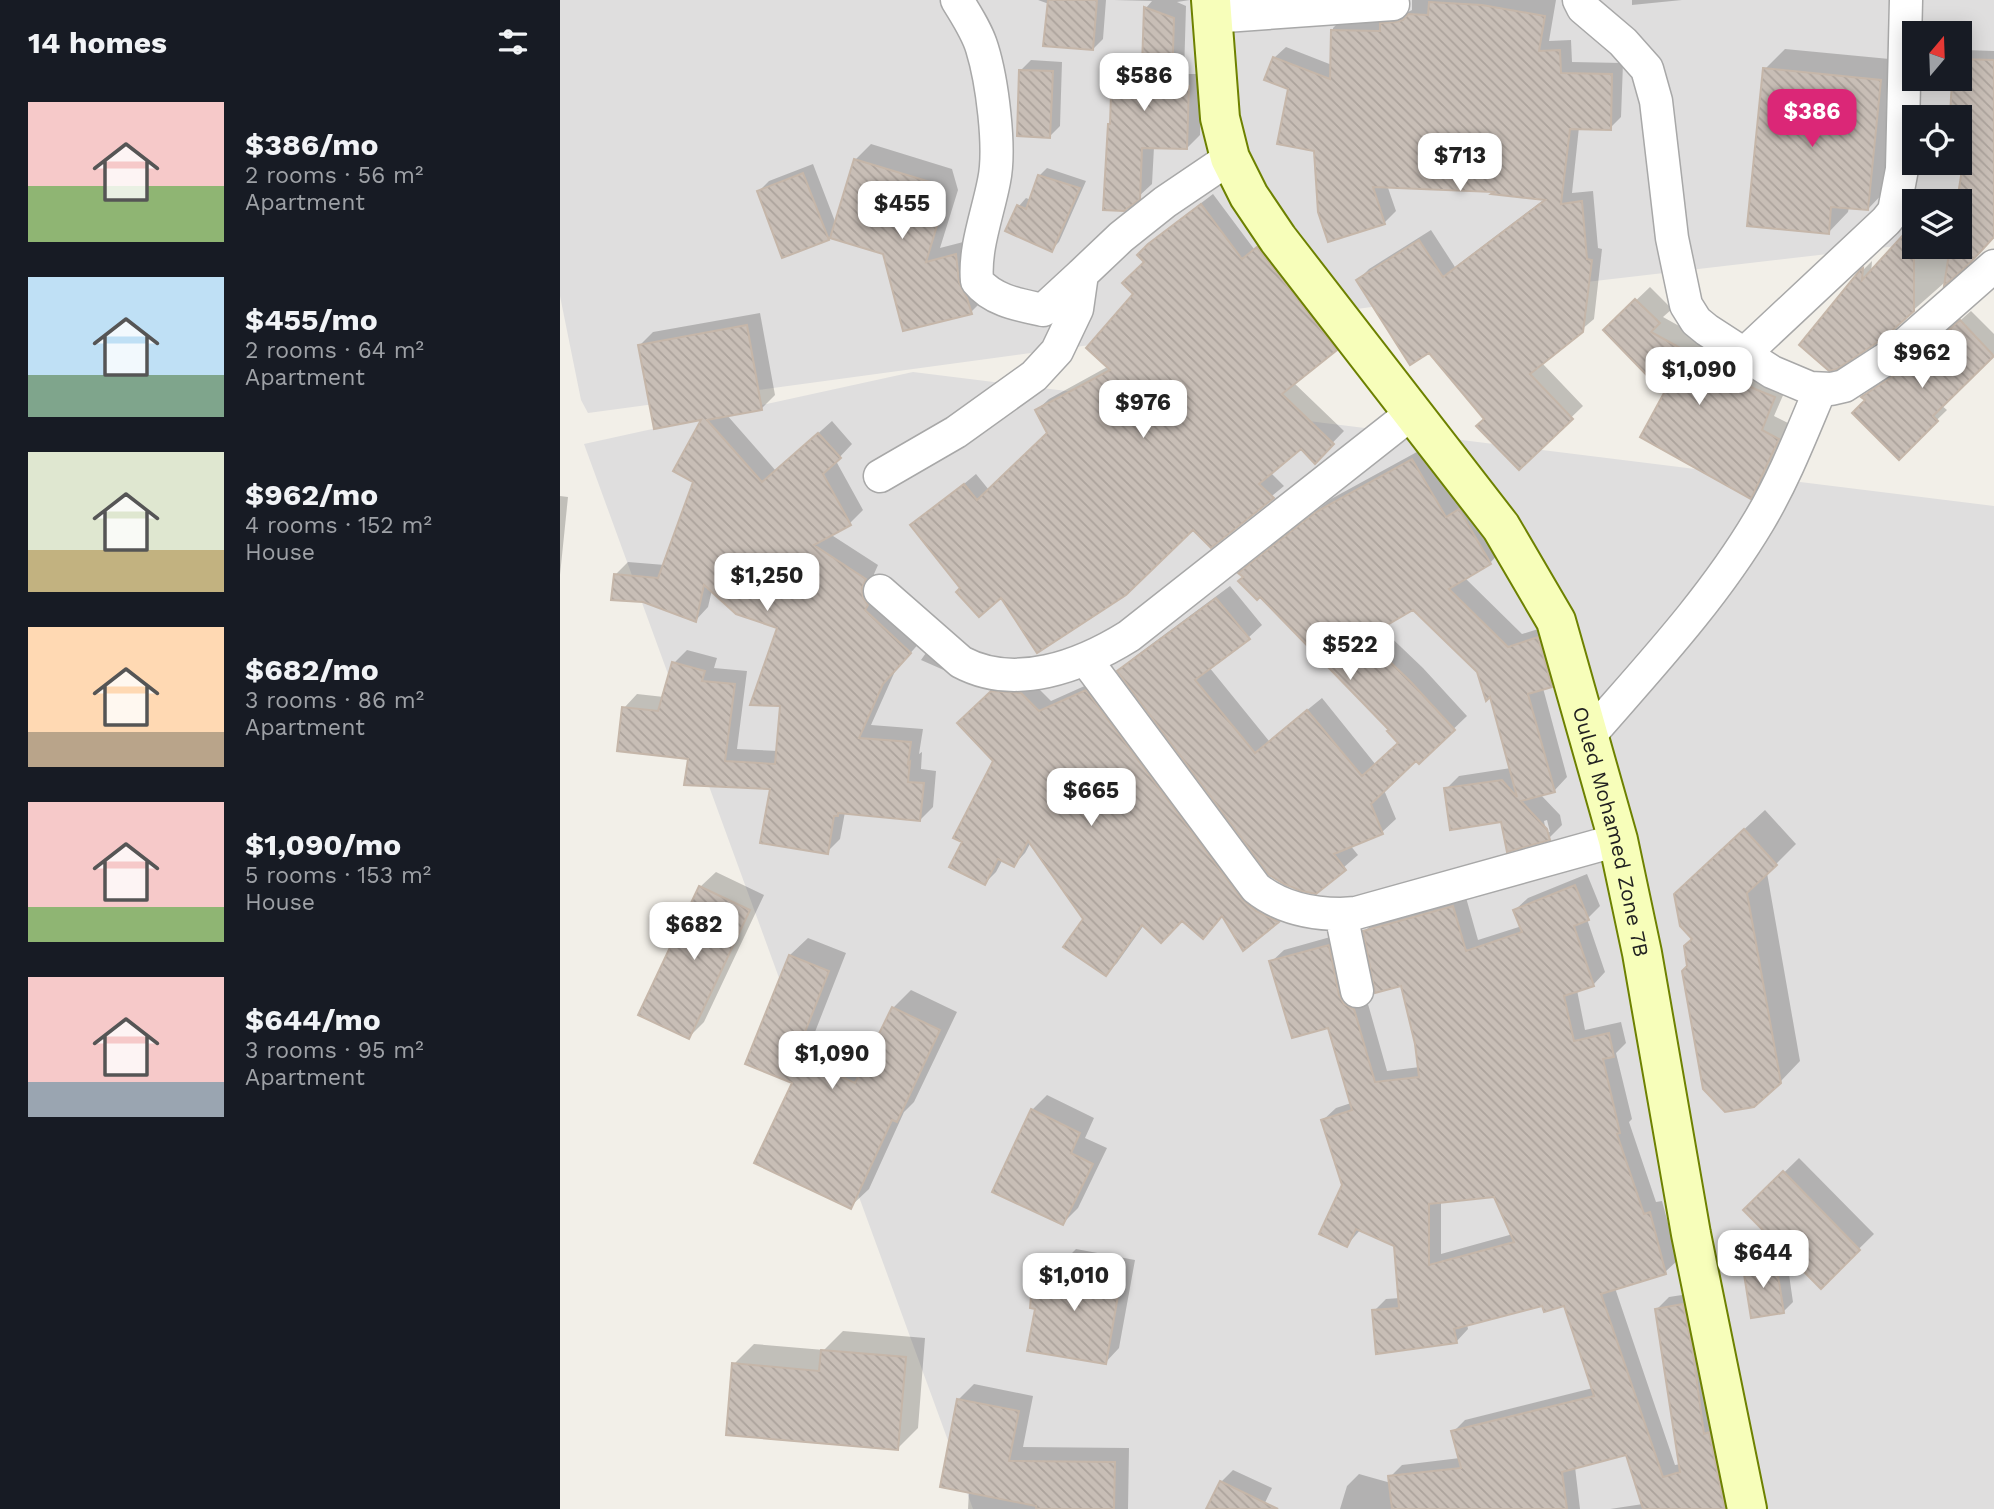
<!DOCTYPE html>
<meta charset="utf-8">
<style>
body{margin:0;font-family:"Work Sans",sans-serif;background:#20242c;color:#f1f3f6;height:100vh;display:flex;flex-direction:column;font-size:26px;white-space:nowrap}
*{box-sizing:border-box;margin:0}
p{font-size:23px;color:#9ea1a6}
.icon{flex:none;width:38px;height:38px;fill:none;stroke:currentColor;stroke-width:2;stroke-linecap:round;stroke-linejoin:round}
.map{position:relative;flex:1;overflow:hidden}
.sheet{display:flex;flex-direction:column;background:#171b24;width:560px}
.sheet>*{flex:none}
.needle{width:46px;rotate:19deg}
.buttons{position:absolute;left:1342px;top:21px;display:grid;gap:14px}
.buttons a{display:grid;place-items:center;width:70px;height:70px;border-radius:0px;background:#171b24;box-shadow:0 4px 18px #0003;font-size:35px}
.price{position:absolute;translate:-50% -60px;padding:0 16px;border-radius:14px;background:#fff;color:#222;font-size:23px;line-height:46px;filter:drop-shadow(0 2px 4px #0008)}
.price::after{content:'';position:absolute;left:50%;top:42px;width:21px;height:16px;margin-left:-10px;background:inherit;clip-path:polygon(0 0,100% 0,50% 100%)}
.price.current{background:#db2777;color:#fff}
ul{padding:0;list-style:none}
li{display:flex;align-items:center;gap:21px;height:175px;padding:0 28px}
li span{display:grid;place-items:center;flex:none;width:196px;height:140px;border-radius:0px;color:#555}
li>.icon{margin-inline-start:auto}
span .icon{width:84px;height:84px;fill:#fffc;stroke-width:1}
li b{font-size:30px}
h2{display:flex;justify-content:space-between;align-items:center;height:84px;padding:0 28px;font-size:30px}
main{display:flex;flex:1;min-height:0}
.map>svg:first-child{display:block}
.residential{fill:#dfdede;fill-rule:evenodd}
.shadow{fill:#0003;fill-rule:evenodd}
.building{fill:url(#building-back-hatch);stroke:#c5b6a9;stroke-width:2;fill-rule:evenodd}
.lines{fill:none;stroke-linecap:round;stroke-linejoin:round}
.minor-casing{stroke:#a8a8a8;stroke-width:35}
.secondary-casing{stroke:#6d8100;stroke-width:42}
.minor{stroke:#fff;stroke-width:32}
.secondary{stroke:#f7feba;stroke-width:38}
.labels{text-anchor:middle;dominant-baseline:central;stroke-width:6;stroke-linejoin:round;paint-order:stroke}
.street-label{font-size:21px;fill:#212121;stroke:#fff}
</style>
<main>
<section class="sheet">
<h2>14 homes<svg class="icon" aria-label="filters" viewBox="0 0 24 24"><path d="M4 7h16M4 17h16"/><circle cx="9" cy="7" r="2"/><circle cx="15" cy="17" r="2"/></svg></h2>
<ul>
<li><span style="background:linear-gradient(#f6c9c9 60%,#8fb573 0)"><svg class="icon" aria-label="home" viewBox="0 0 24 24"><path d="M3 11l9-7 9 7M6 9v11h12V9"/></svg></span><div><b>$386/mo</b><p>2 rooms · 56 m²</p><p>Apartment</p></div></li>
<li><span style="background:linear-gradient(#bfe0f5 70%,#7fa58c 0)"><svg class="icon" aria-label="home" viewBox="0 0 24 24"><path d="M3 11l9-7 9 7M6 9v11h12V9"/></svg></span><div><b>$455/mo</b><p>2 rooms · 64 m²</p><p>Apartment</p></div></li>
<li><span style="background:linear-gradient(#dfe7d0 70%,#c2b280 0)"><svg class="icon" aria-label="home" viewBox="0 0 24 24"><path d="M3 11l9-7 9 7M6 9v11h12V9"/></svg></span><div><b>$962/mo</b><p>4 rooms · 152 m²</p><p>House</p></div></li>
<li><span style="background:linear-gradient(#ffd9b3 75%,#b9a48a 0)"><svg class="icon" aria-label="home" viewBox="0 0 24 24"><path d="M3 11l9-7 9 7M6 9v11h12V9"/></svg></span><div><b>$682/mo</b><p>3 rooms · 86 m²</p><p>Apartment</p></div></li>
<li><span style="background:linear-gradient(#f6c9c9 75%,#8fb573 0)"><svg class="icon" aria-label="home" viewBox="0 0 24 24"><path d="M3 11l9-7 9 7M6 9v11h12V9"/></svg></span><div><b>$1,090/mo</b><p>5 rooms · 153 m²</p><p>House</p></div></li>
<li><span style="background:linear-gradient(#f6c9c9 75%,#9aa5b1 0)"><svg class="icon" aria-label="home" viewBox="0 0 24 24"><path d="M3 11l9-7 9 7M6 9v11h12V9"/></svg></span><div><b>$644/mo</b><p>3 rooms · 95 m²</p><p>Apartment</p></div></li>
</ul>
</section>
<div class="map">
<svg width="1434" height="1509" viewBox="0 0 1434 1509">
<defs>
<pattern id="building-back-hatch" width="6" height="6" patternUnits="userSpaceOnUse" patternTransform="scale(1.75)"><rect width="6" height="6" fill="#c8beb6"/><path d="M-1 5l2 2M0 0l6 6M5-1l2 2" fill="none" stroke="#aca39c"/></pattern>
</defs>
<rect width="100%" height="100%" fill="#f2efe8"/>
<!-- residential -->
<path class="residential" d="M0,0H1434V230L1400,201H1354V244L819,306L28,413L21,400L0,296ZM1354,33H1400V79H1354ZM1354,117H1400V163H1354Z
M353,372L1434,506V1509H413L24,444Z"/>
<!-- shadow -->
<path class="shadow" d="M478,0H546L543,39L533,49L489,4Z
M554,0H630L617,2L626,6L624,74H641L640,135L627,148L594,147L592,184L578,197L550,124L552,122L554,66L567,53L584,54L586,8L592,1Z
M852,0H996L989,41L1011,40L1012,62L1063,63L1061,117L1050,128L1019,127L1012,193L1033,191L1038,248L1042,249L1034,319L982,363L1023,406L959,468L926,419L869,351L798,280L809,269L871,230L895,267L986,198L937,191L827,185L836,211L824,223L756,150L714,58L726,47L772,65L773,28L785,16L848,12L852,10Z
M1072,0H1122L1072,5Z
M1225,49L1340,60L1328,188L1308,209L1289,207L1288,212L1268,233L1205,69Z
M1404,50L1434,51V239L1432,238L1410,260L1323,337L1276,367L1301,272L1312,261L1311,273L1354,226V247H1400L1399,201L1411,130H1400V117H1392L1393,79H1400V54Z
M471,60L502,62L500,126L490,136L461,70Z
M311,144L392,169L398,190L380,248L411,240L426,297L411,312L324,252L271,236L268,239L199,191L209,181L253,164L276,224L296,159Z
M487,168L526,181L499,242L491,250L459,206L466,198L471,200L479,176Z
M653,194L694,249L709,237L787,338L733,382L784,431L755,461L741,447L710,472L724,486L652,545L633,528L442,595L402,588L353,526L416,474L429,490L489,433L477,410L489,399L549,366L586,262L580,255L602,233Z
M1090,287L1112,309L1103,317L1209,376L1228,384L1214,416L1232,425L1204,483L1190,497L1107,393L1045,330Z
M1411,311L1434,334V354L1381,405L1387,410L1339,457L1304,397L1313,387L1359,357Z
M200,313L215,395L202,408L166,414L216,471L272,421L292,444L276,461L303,510L290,523L270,534L318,565L314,574L315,584L363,639L336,669L311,725L363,729L359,754L362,752L361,769L376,771L373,807L360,820L285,812L280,839L267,852L212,788L130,757L64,708L77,694L104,697L114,663L127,650L157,658L154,668L187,671L177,749L218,751L222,705L219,627L152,590L148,607L136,620L55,575L68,562L105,565L135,481L144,418L80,345L93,332Z
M866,447L943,549L930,563L905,578L962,634L991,625L1004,672L991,685L983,688L1007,777L994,791L980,794L1000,815L1002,825L989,838L942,820L886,789L899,776L951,768L931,694L918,671L854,607L820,627L863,668L907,716L863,758H857L824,790L836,819L822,832L790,845L798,855L755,892L560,672L573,658L670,586L702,625L688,638L649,667L709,741L762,698L816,765L840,742L831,730L681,573L694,560L771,499ZM987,820L990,832H986L984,821Z
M0,496L8,497L0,575Z
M368,650L389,668L386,671L361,660Z
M445,680L472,682L491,701L538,680L729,910L684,948L663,915L584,925L557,963L546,974L525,919L471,842L465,853L454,865L443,859L436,872L425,883L405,842L435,760L400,723Z
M1205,810L1236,844L1207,873L1240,1061L1220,1082L1129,966L1134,939L1136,874Z
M156,872L204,895L144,1022L129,1037L140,887Z
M1027,874L1040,906L1027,919L1045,972L1033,985L1017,990L1025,1030L1061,1022L1066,1043L1056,1053L1072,1119L1069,1122L1096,1202L1102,1201L1118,1260L1105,1272L1055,1288L1115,1465L1121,1464L1097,1309L1109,1297L1135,1293L1176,1496L1165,1509H1050L1083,1504L1067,1453L1015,1467L1020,1509H780L787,1486L799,1474L831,1483L830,1477L842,1465L900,1458L893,1432L905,1420L1033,1388L1005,1304H983L907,1324L908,1329L896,1342L814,1311L826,1299L840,1298L835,1245L801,1229L787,1245L784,1185L763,1120L776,1108L791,1103L770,1026L711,962L724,950L781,934L806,997L827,1071L860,1067L857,1043L842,983L805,931L817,919L905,894L918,940L962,926L955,910L968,898ZM935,1195L953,1234L881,1254V1201Z
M248,938L286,953L253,1037L307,1063L333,1008L351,990L397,1012L354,1102L344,1112L309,1189L291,1206L235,1082L230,955Z
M487,1095L534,1118L525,1138L547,1148L518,1208L503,1223L472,1110Z
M1239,1158L1314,1234L1261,1286L1186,1210Z
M516,1249L575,1260L559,1348L545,1363L477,1307L474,1273L488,1259L504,1261Z
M1226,1254L1233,1302L1223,1312L1185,1269L1195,1259Z
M283,1331L365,1338L358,1428L338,1448L174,1364L194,1344L264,1350Z
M414,1384L473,1396L463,1447L569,1448L568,1509H408L409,1491L398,1400Z
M673,1470L712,1488L702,1509H648L661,1482Z"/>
<!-- building -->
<path class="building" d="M488,0H537L533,50L483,46Z
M869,2L922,5L985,16L979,51L1000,50L1001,73L1052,74L1051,130L1010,129L1001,204L1022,201L1027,259L1032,260L1023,332L970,374L1013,419L959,470L916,426L924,419L869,353L850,365L796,280L859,240L883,277L985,200L931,194L934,192L813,187L825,224L768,242L758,212L754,151L717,144L728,89L704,80L713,57L770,79L771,30L820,31V23L835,22L843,20L848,14L868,15Z
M584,7L614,18L612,86H629L627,149L582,148L580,199L564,211L543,210L548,124H550L552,65L582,66Z
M1400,59L1434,60V237L1411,262L1384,286L1390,247H1400V201H1397L1408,132H1400V117H1390L1392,79H1400Z
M1203,68L1321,80L1308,210L1271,207L1269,234L1187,226Z
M459,70L493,71L490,138L457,136Z
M294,159L377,184L383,206L366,262L396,254L399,282L407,298L412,314L343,331L323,254L270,238Z
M243,173L269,240L222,258L197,191Z
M478,175L520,188L492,252L445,231L457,205L466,209Z
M641,204L682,259L697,247L777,350L722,394L774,444L755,464L741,449L699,484L714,498L651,548L633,530L566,595L477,653L441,598L419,617L396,592L400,588L350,525L404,484L417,500L487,433L475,410L550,370L526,348L573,294L562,283L584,262L577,255L588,244Z
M1354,223V311L1324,338L1277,369L1269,371L1239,345L1300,270L1303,268L1302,280Z
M1075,299L1100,323L1091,332L1195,389L1215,397L1202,430L1219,439L1191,499L1080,437L1104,393L1043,330Z
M1400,320L1434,356L1373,416L1378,421L1339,460L1292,413L1305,400L1301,397L1347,367Z
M187,325L202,410L147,420L202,482L258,433L281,458L263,474L291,525L254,545L306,579L302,588L303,598L308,605L305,610L351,653L323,684L299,738L351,742L348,764L350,762L348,782L364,783L360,821L278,813V816H274L268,854L200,843L210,789L124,785L128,759L57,751L62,707L98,711L112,662L145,671L142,681L175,684L165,761L215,764L220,706L190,705L217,628L176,614L144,585L136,622L83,602L51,600L54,574L98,578L133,482L113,471L141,420L94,429L78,345Z
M852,459L886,517L899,509L931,564L889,589L948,647L978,637L992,687L968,694L995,792L961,801L987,829L990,840L947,852L941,822L890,830L884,788L942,780L957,797L930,697L926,701L917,672L853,610L805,638L850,681L895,730L859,764L856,761L811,804L823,834L774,854L786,870L756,894L741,891L724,884L709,875L557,671L656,598L690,639L635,680L695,753L747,710L802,776L838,743L827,731L829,730L700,597L697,600L678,581L683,577L678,573L756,512Z
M526,690L682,899L696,911L719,922L683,951L662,916L643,939L622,921L601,943L582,925L546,976L503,947L523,919L468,841L454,867L438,859L425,885L389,867L402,842L393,838L433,761L397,723L431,691L461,693L479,711Z
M1184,829L1217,865L1187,893L1221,1083L1194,1107L1165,1112L1143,1089L1122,971L1127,966L1124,946L1132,939L1120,926L1114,894Z
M1015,885L1029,920L1014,926L1034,986L1004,996L1014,1041L1049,1033L1054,1057L1043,1059L1060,1133L1057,1134L1084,1214L1090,1212L1106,1274L1041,1294L1103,1477L1120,1472L1095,1309L1123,1304L1133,1353L1144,1434L1149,1432L1165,1509H1083L1066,1455L1002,1472L1007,1509H832L828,1476L901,1468L891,1431L1034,1396L1004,1306L984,1312L982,1306L894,1329L897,1343L816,1354L812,1310L839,1308L834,1246L796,1229L787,1247L759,1234L782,1185L761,1120L792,1110L768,1028L732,1038L709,961L769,945L779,995L784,1004L794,1009L815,1082L859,1077L855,1044L841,986L815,993L803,931L893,906L906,951L962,932L953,910ZM934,1197L954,1242L869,1265V1204Z
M139,886L190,910L129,1039L78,1015Z
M229,955L269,971L236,1055L295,1083L332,1007L380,1030L337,1122L332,1120L291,1209L194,1163L232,1083L185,1064Z
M471,1109L520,1133L511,1153L533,1164L503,1225L432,1192Z
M1223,1171L1300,1250L1261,1289L1183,1210Z
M500,1262L562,1273L546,1364L467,1351L475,1309L470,1308L473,1273L498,1275Z
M1216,1263L1224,1313L1191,1318L1183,1268Z
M261,1350L346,1357L338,1450L166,1435L172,1363L259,1371Z
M397,1399L459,1411L449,1461L555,1462L554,1509H476V1506L380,1487Z
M660,1481L718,1509H646Z"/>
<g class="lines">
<defs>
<path id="minor" d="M397,0C406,15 417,31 422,48C432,80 441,148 434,181C428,213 414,248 417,281C433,301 460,305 483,310L522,274
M1019,0L1023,8L1063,42L1087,69L1096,101L1112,238L1126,305L1136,321L1147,330L1184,354L1326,221L1334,211L1342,169L1346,0
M651,17L833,4
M1184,354L1212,372L1250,388L1271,389L1284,386L1335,353L1434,266
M320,476L396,432L474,376L497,351L517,309L522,274L561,237L605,202L670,158
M320,591L401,662C455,691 521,666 569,636L852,413
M526,660L696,888C721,908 750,914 781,914
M1029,736C1089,667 1152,600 1199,521C1224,479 1241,435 1260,390
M797,991L781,914L796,913L1058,840"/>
<g id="secondary">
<path id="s1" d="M651,0L660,118L670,158L689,196L718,239L941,527L996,621L1058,840L1082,953L1131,1234L1187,1509"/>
</g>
</defs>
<!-- minor casing -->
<use href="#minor" class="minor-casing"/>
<!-- secondary casing -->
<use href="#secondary" class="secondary-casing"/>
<!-- minor -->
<use href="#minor" class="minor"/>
<!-- secondary -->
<use href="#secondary" class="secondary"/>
</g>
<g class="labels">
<!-- street labels -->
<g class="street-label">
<text stroke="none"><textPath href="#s1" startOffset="945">Ouled Mohamed Zone 7B</textPath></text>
</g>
</g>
</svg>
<div class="buttons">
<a><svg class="needle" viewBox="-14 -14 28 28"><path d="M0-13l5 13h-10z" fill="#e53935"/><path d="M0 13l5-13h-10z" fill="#9ea1a6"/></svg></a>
<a><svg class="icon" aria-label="locate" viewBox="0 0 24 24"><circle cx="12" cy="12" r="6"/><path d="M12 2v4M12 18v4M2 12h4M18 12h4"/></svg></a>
<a><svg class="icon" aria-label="layers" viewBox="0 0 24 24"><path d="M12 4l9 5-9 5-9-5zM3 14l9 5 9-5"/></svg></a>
</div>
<b class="price" style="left:584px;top:113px">$586</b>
<b class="price current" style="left:1252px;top:149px">$386</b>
<b class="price" style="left:900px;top:193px">$713</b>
<b class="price" style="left:342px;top:241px">$455</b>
<b class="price" style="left:1362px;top:390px">$962</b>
<b class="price" style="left:1139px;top:407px">$1,090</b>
<b class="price" style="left:583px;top:440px">$976</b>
<b class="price" style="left:207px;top:613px">$1,250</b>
<b class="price" style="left:790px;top:682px">$522</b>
<b class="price" style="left:531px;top:828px">$665</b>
<b class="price" style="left:134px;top:962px">$682</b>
<b class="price" style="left:272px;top:1091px">$1,090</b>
<b class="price" style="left:1203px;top:1290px">$644</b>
<b class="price" style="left:514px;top:1313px">$1,010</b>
</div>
</main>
